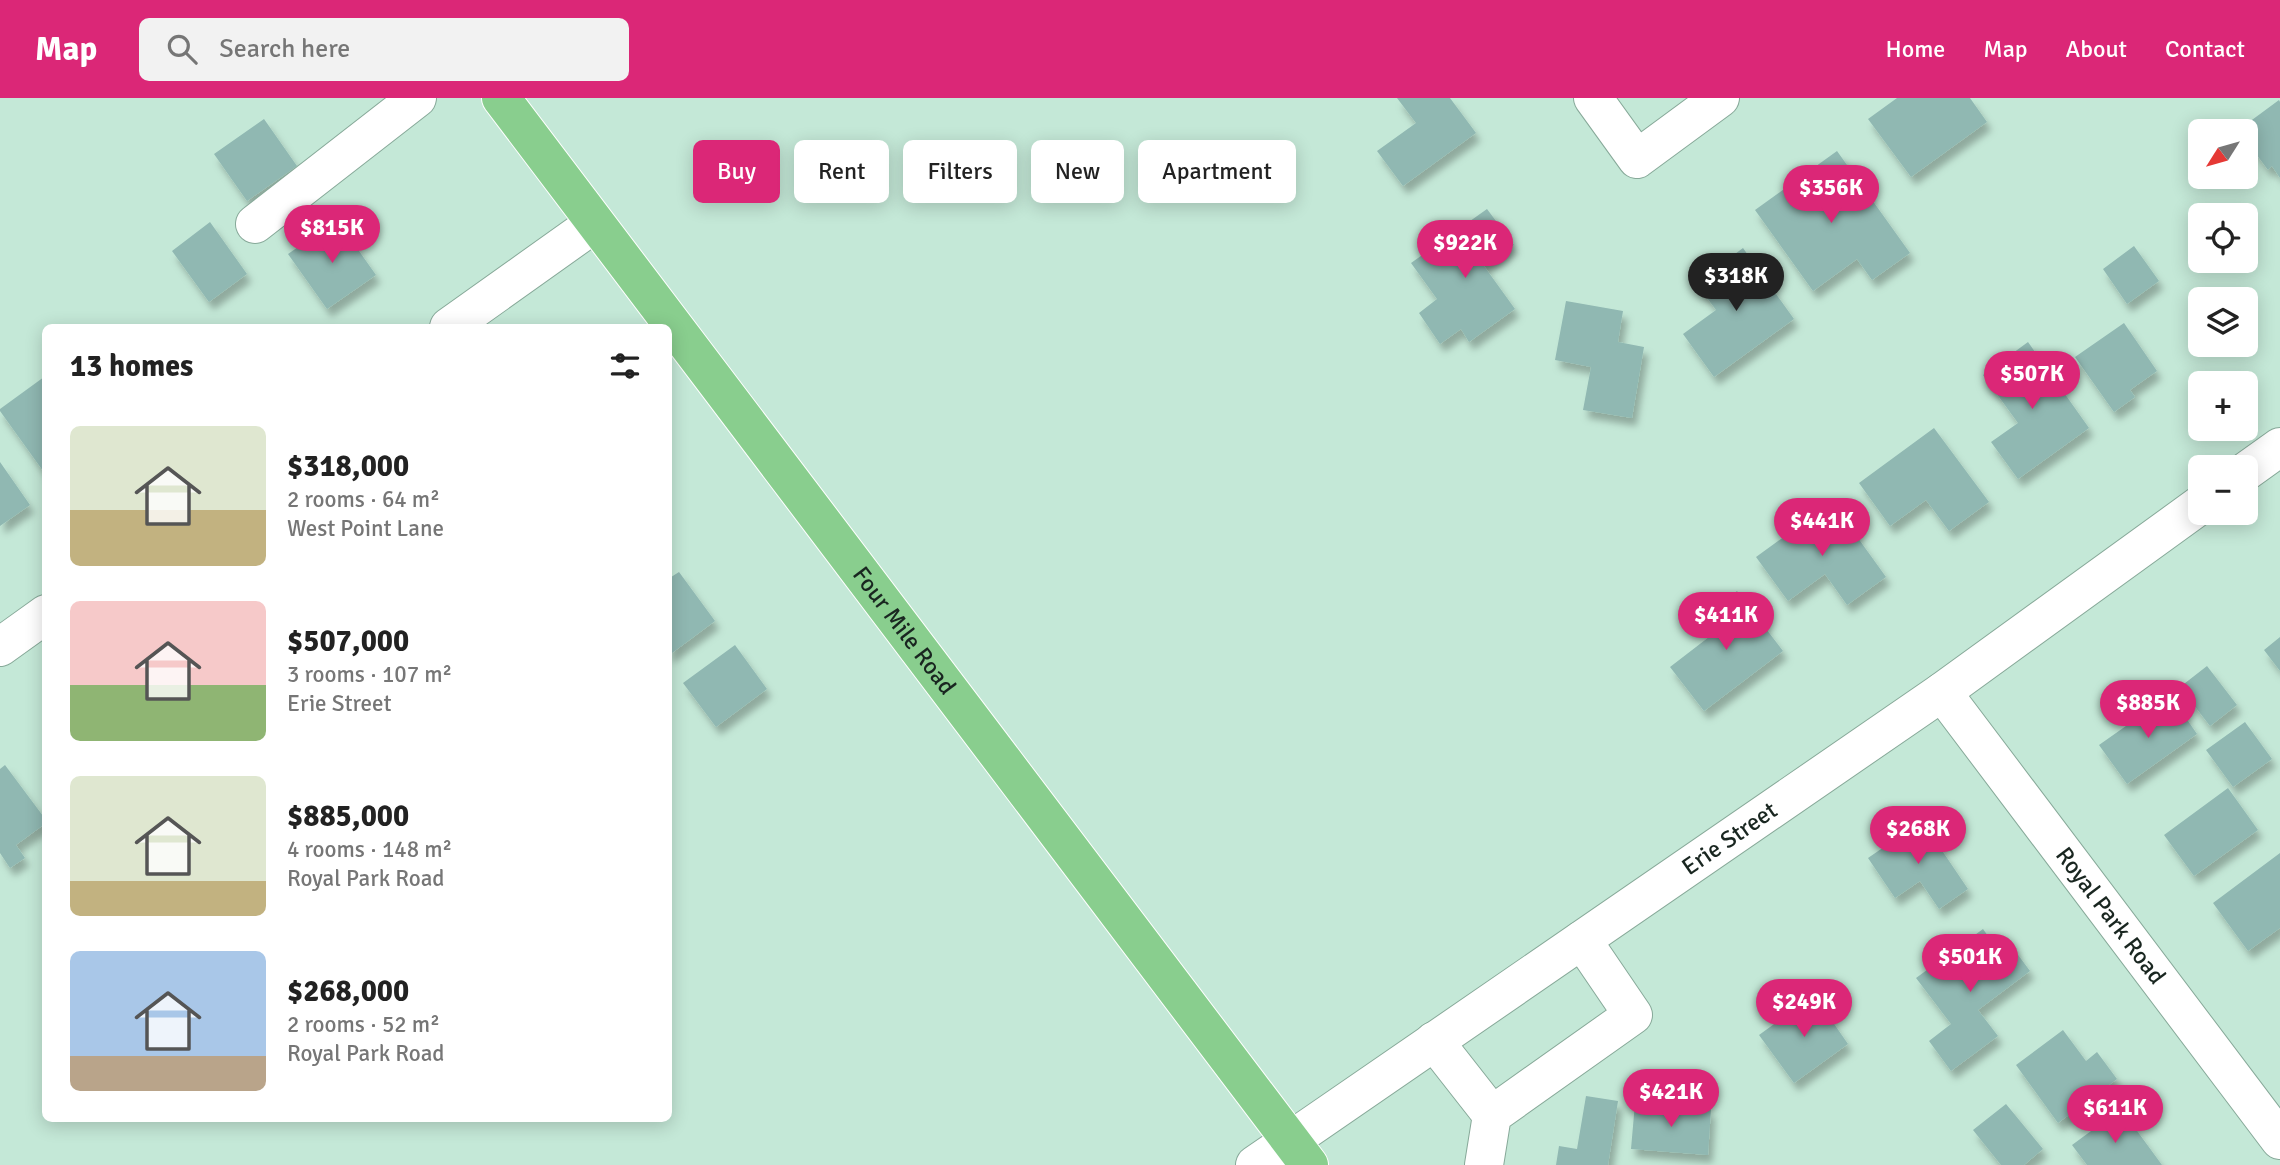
<!DOCTYPE html>
<meta charset="utf-8">
<style>
body{margin:0;font-family:Signika,sans-serif;background:#f2f2f2;color:#222;height:100vh;display:flex;flex-direction:column;font-size:26px;white-space:nowrap}
*{box-sizing:border-box;margin:0}
p{font-size:23px;color:#767676}
.icon{flex:none;width:38px;height:38px;fill:none;stroke:currentColor;stroke-width:2;stroke-linecap:round;stroke-linejoin:round}
.map{position:relative;flex:1;overflow:hidden}
.sheet{position:absolute;left:42px;top:226px;width:630px;height:798px;display:flex;flex-direction:column;background:#fff;border-radius:10px;box-shadow:0 4px 18px #0003}
.sheet>*{flex:none}
.top-card{position:absolute;left:693px;top:42px;width:665px;height:63px;display:flex;gap:14px}
.needle{width:46px;rotate:233deg}
.controls{position:absolute;left:2188px;top:21px;display:grid;gap:14px}
.controls a{display:grid;place-items:center;width:70px;height:70px;border-radius:10px;background:#fff;box-shadow:0 4px 18px #0003;font-size:35px}
.price{position:absolute;translate:-50% -60px;padding:0 16px;border-radius:24px;background:#db2777;color:#fff;font-size:23px;line-height:46px;filter:drop-shadow(0 2px 4px #0008)}
.price::after{content:'';position:absolute;left:50%;top:42px;width:21px;height:16px;margin-left:-10px;background:inherit;clip-path:polygon(0 0,100% 0,50% 100%)}
.price.current{background:#222;color:#fff}
ul{padding:0;list-style:none}
li{display:flex;align-items:center;gap:21px;height:175px;padding:0 28px}
li span{display:grid;place-items:center;flex:none;width:196px;height:140px;border-radius:10px;color:#555}
li>.icon{margin-inline-start:auto}
span .icon{width:84px;height:84px;fill:#fffc;stroke-width:1}
li b{font-size:30px}
h2{display:flex;justify-content:space-between;align-items:center;height:84px;padding:0 28px;font-size:30px}
.pill{padding:0 24px;border-radius:10px;background:#fff;box-shadow:0 4px 18px #0003;font-size:24px;line-height:63px}
.pill.current{background:#db2777;color:#fff}
header{display:flex;align-items:center;gap:42px;box-sizing:border-box;height:98px;padding:0 35px;background:#db2777;color:#fff}
header strong{font-size:33px}
nav{display:flex;gap:38px;margin-inline-start:auto;font-size:24px}
.search{width:490px;height:63px;background:#f2f2f2;display:flex;align-items:center;gap:18px;box-sizing:border-box;padding:0 24px;border-radius:10px;color:#767676;font-size:26px}
.map>svg:first-child{display:block}
.building{fill:#90b8b2;filter:url(#shadow)}
.lines{fill:none;stroke-linecap:round;stroke-linejoin:round}
.minor-casing{stroke:#87a999;stroke-width:40}
.major-casing{stroke:#fff;stroke-width:40}
.minor{stroke:#fff;stroke-width:38}
.major{stroke:#89ce8e;stroke-width:38}
.labels{text-anchor:middle;dominant-baseline:central;stroke-width:5;stroke-linejoin:round;paint-order:stroke}
.street-label{font-size:24px;fill:#192620;stroke:#d1f5e4}
</style>
<header>
<strong>Map</strong>
<div class="search"><svg class="icon" aria-label="search" viewBox="0 0 24 24"><circle cx="10" cy="10" r="6"/><path d="M15 15l6 6"/></svg>Search here</div>
<nav><a>Home</a><a>Map</a><a>About</a><a>Contact</a></nav>
</header>
<div class="map">
<svg width="2280" height="1067" viewBox="0 0 2280 1067">
<defs>
<filter id="shadow"><feDropShadow dx="4.5" dy="8" stdDeviation="3.5" flood-color="#0004"/></filter>
</defs>
<rect width="100%" height="100%" fill="#c4e8d7"/>
<!-- building -->
<path class="building" d="M1397,0H1450L1476,35L1403,88L1377,53L1416,25Z
M1897,0H1970L1987,24L1911,79L1868,21Z
M2279,2L2280,4V80L2272,68L2268,72L2245,41V33H2237Z
M264,21L297,68L247,103L214,56Z
M1837,53L1910,155L1872,182L1857,161L1813,193L1755,112Z
M1487,111L1514,147L1484,168L1515,211L1469,244L1461,231L1440,246L1419,215L1437,201L1411,165Z
M337,122L376,177L327,211L288,156Z
M210,124L247,176L209,204L172,153Z
M2134,148L2159,183L2127,206L2103,171Z
M1743,150L1794,221L1714,279L1683,236L1716,212L1696,185Z
M1566,203L1623,213L1618,244L1644,249L1632,320L1583,312L1591,269L1555,262Z
M2124,225L2157,273L2130,292L2135,299L2114,314L2075,259Z
M2028,244L2089,330L2018,381L1991,344L2018,325L1983,277Z
M44,279L46,282V377L0,313V311Z
M1934,330L1989,404L1949,433L1926,402L1890,428L1859,385Z
M0,364L30,407L0,428Z
M1832,404L1886,479L1847,507L1825,476L1788,503L1756,459Z
M679,474L715,523L668,558V481Z
M1737,493L1783,553L1704,613L1670,569L1709,539L1697,523Z
M2280,539V573L2264,552Z
M735,547L767,591L716,629L683,585Z
M2207,568L2237,607L2210,628L2180,589Z
M2170,597L2197,636L2127,686L2099,647Z
M2245,624L2272,661L2233,689L2206,652Z
M5,667L46,722V725L16,747L25,760L10,770L0,755V671Z
M2228,690L2258,732L2194,778L2164,737Z
M1922,723L1968,791L1939,811L1920,783L1895,800L1868,760Z
M2280,755V830L2248,853L2213,805Z
M1983,831L1996,849L2007,842L2030,873L1978,912L1998,938L1951,973L1929,943L1951,926L1916,880Z
M1814,897L1848,946L1794,985L1759,937Z
M2063,932L2086,963L2097,954L2117,981L2058,1025L2016,967Z
M1586,998L1618,1003L1608,1067H1556L1559,1048L1577,1051Z
M1635,1005L1711,1011L1708,1057L1631,1051Z
M2006,1006L2043,1051L2024,1067H2001L1973,1032Z
M2121,1011L2162,1067H2087L2072,1047Z"/>
<g class="lines">
<defs>
<g id="minor">
<path d="M1593,0L1637,61L1720,0"/>
<path d="M255,126L417,0"/>
<path d="M449,229L595,125"/>
<path d="M2245,374L2280,349"/>
<path d="M0,549L46,516"/>
<path id="s1" d="M1942,594L2280,1042"/>
<path d="M1434,943L1492,1017"/>
<path id="s2" d="M1255,1067L1942,594L2200,407"/>
<path d="M1484,1067L1492,1017L1633,917L1582,842"/>
</g>
<g id="major">
<path id="s3" d="M501,0L1309,1067"/>
</g>
</defs>
<!-- minor casing -->
<use href="#minor" class="minor-casing"/>
<!-- major casing -->
<use href="#major" class="major-casing"/>
<!-- minor -->
<use href="#minor" class="minor"/>
<!-- major -->
<use href="#major" class="major"/>
</g>
<g class="labels">
<!-- street labels -->
<g class="street-label">
<text stroke="none"><textPath href="#s3" startOffset="668">Four Mile Road</textPath></text>
<text stroke="none"><textPath href="#s2" startOffset="576">Erie Street</textPath></text>
<text stroke="none"><textPath href="#s1" startOffset="280">Royal Park Road</textPath></text>
</g>
</g>
</svg>
<div class="controls">
<a><svg class="needle" viewBox="-14 -14 28 28"><path d="M0-13l5 13h-10z" fill="#e53935"/><path d="M0 13l5-13h-10z" fill="#767676"/></svg></a>
<a><svg class="icon" aria-label="locate" viewBox="0 0 24 24"><circle cx="12" cy="12" r="6"/><path d="M12 2v4M12 18v4M2 12h4M18 12h4"/></svg></a>
<a><svg class="icon" aria-label="layers" viewBox="0 0 24 24"><path d="M12 4l9 5-9 5-9-5zM3 14l9 5 9-5"/></svg></a>
<a>+</a>
<a>−</a>
</div>
<b class="price" style="left:1831px;top:127px">$356K</b>
<b class="price" style="left:332px;top:167px">$815K</b>
<b class="price" style="left:1465px;top:182px">$922K</b>
<b class="price current" style="left:1736px;top:215px">$318K</b>
<b class="price" style="left:2032px;top:313px">$507K</b>
<b class="price" style="left:1822px;top:460px">$441K</b>
<b class="price" style="left:1726px;top:554px">$411K</b>
<b class="price" style="left:2148px;top:642px">$885K</b>
<b class="price" style="left:1918px;top:768px">$268K</b>
<b class="price" style="left:1970px;top:896px">$501K</b>
<b class="price" style="left:1804px;top:941px">$249K</b>
<b class="price" style="left:1671px;top:1031px">$421K</b>
<b class="price" style="left:2115px;top:1047px">$611K</b>
<div class="top-card">
<a class="pill current">Buy</a>
<a class="pill">Rent</a>
<a class="pill">Filters</a>
<a class="pill">New</a>
<a class="pill">Apartment</a>
</div>
<section class="sheet">
<h2>13 homes<svg class="icon" aria-label="filters" viewBox="0 0 24 24"><path d="M4 7h16M4 17h16"/><circle cx="9" cy="7" r="2"/><circle cx="15" cy="17" r="2"/></svg></h2>
<ul>
<li><span style="background:linear-gradient(#dfe7d0 60%,#c2b280 0)"><svg class="icon" aria-label="home" viewBox="0 0 24 24"><path d="M3 11l9-7 9 7M6 9v11h12V9"/></svg></span><div><b>$318,000</b><p>2 rooms · 64 m²</p><p>West Point Lane</p></div></li>
<li><span style="background:linear-gradient(#f6c9c9 60%,#8fb573 0)"><svg class="icon" aria-label="home" viewBox="0 0 24 24"><path d="M3 11l9-7 9 7M6 9v11h12V9"/></svg></span><div><b>$507,000</b><p>3 rooms · 107 m²</p><p>Erie Street</p></div></li>
<li><span style="background:linear-gradient(#dfe7d0 75%,#c2b280 0)"><svg class="icon" aria-label="home" viewBox="0 0 24 24"><path d="M3 11l9-7 9 7M6 9v11h12V9"/></svg></span><div><b>$885,000</b><p>4 rooms · 148 m²</p><p>Royal Park Road</p></div></li>
<li><span style="background:linear-gradient(#a9c7e8 75%,#b9a48a 0)"><svg class="icon" aria-label="home" viewBox="0 0 24 24"><path d="M3 11l9-7 9 7M6 9v11h12V9"/></svg></span><div><b>$268,000</b><p>2 rooms · 52 m²</p><p>Royal Park Road</p></div></li>
</ul>
</section>
</div>
